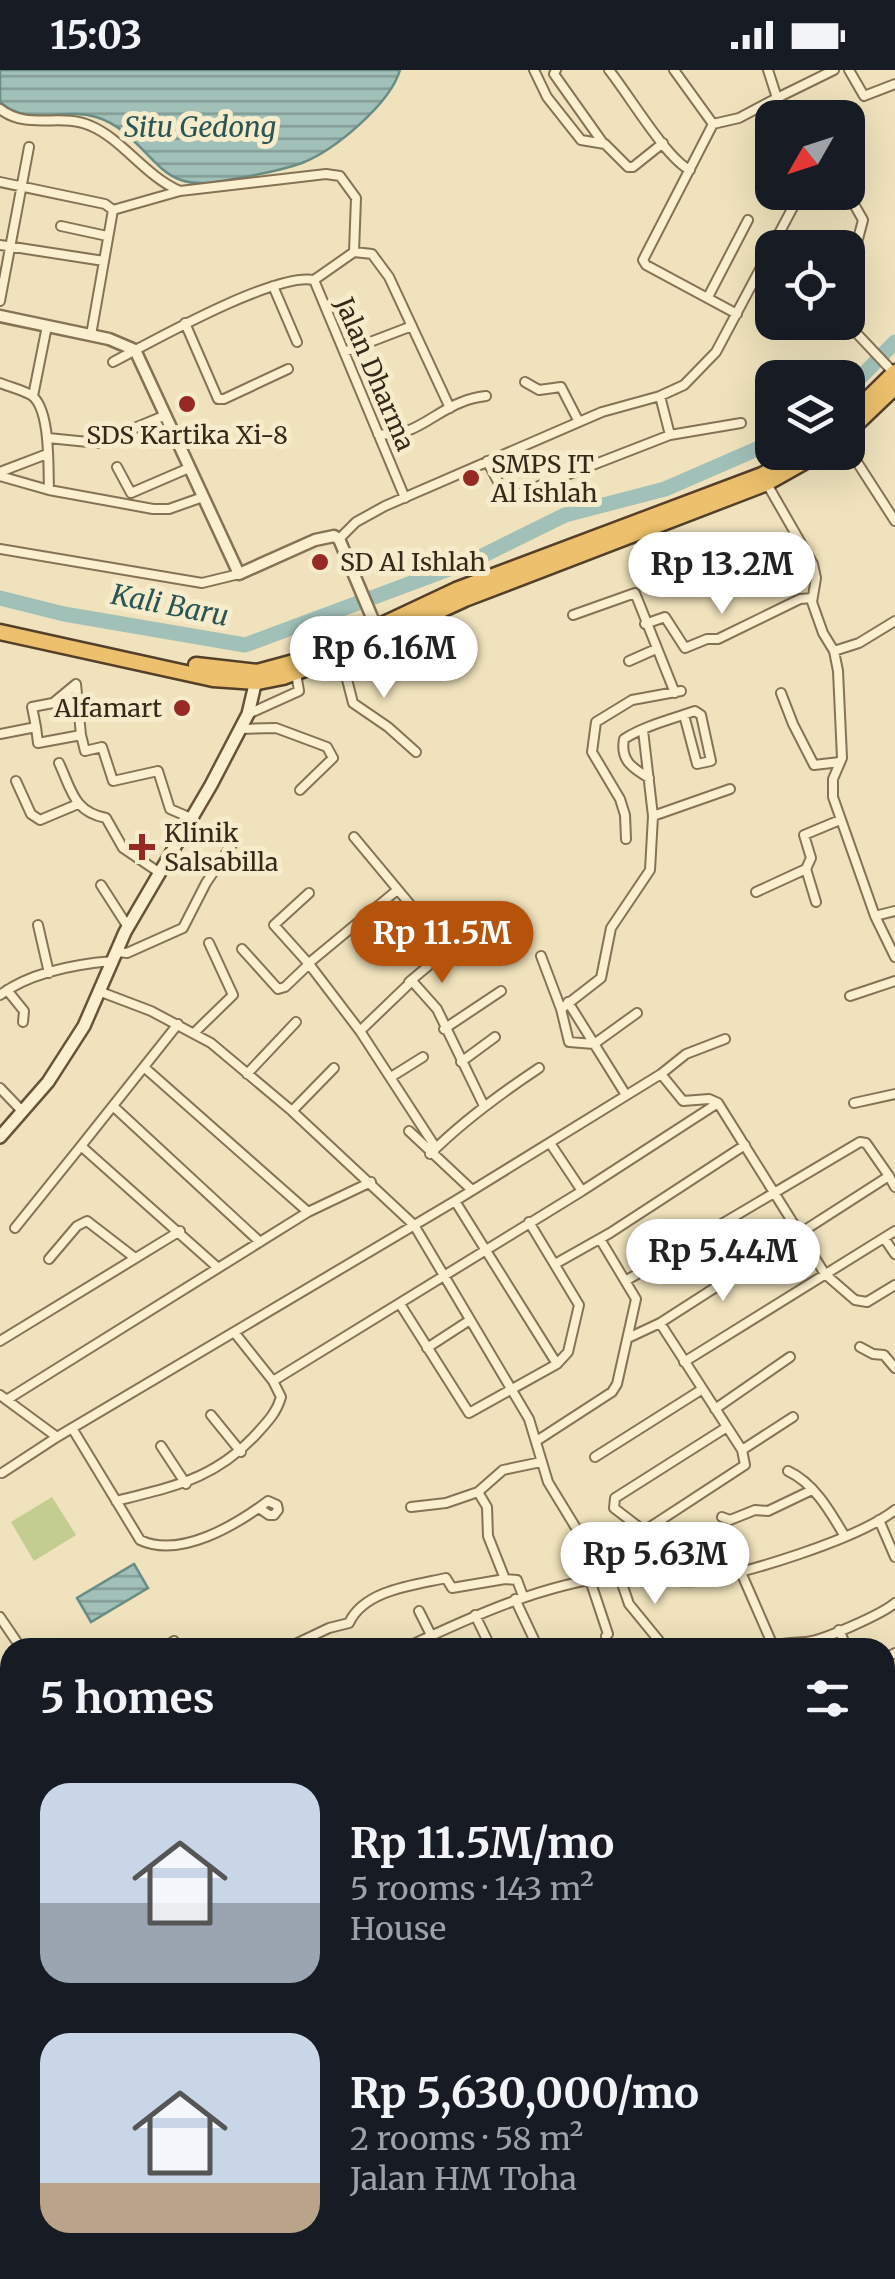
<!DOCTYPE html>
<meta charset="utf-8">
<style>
body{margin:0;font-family:Merriweather,serif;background:#20242c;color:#f1f3f6;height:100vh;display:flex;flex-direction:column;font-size:38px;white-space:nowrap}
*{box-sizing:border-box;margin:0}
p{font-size:32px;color:#9ea1a6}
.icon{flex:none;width:55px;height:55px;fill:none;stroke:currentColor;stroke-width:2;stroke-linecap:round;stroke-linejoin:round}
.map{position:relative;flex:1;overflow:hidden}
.panel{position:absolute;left:0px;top:1568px;width:895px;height:642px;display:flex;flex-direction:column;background:#171b24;border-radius:30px 30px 0 0;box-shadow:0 10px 40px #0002}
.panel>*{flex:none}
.needle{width:65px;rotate:231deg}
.tools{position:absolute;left:755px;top:30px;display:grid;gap:20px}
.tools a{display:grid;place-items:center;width:110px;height:110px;border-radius:20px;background:#171b24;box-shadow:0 10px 40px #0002;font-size:50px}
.price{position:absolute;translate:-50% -85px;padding:0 22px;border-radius:35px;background:#fff;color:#222;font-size:32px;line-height:65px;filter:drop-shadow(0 2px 5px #0008)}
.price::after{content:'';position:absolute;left:50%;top:60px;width:30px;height:22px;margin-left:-15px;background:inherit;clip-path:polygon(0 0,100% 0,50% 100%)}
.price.active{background:#b45309;color:#fff}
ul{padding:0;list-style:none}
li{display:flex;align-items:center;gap:30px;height:250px;padding:0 40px}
li span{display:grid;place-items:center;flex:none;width:280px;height:200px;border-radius:30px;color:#555}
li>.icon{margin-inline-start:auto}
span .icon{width:120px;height:120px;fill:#fffc;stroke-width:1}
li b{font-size:42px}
h2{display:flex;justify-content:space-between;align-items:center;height:120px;padding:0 40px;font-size:42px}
.status{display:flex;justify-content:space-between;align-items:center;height:70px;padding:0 50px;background:#171b24;direction:ltr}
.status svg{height:28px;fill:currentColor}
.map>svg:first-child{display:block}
.green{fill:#c3cd90}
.water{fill:url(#water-rules);stroke:#688d85;stroke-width:2.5}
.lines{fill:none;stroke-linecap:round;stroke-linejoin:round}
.river{stroke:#a0c0b8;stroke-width:15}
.minor-casing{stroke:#867255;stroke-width:12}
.tertiary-casing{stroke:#867255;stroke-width:15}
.secondary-casing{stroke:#685239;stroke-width:16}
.trunk-casing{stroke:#543f2a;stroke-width:19}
.minor{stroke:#faefcf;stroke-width:8}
.tertiary{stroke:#faefcf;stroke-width:10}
.secondary{stroke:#faefcf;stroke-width:11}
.trunk{stroke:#ecc06c;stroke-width:14}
.poi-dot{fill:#972823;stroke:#f6eccb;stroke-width:4}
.labels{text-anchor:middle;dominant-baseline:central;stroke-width:10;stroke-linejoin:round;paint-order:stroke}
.street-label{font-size:25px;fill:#35291a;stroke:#f6eccb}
.poi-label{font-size:25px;fill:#35291a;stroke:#f6eccb;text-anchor:start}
.water-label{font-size:28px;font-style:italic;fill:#295555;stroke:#f6eccb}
</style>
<div class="status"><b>15:03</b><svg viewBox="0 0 49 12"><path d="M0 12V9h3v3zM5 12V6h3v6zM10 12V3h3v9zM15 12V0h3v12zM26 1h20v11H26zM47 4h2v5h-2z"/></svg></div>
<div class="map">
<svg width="895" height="2209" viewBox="0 0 895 2209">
<defs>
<pattern id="water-rules" width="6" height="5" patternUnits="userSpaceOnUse" patternTransform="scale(2.5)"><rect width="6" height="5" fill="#a0c0b8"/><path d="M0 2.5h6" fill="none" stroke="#839c95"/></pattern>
</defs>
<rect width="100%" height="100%" fill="#efe2bc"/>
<!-- green -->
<path class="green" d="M52,1427L76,1465L34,1491L11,1452Z"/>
<!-- water -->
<path class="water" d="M0,0H400C390,34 335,80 302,93C280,101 256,105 234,109C216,112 198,116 181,110C151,100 136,59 96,47C62,37 29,58 0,32Z
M134,1494L148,1518L91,1552L77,1528Z
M226,2200H311L309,2209H220Z"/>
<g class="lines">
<!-- river -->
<path class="river" d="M848,320L895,272
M0,528L64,544L245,575L476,489L565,445L665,419L757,379L772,369"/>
<defs>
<path id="minor" d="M534,0L547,27L581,70L605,74L628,97H633L663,73
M556,0L554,4L603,73
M609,0C629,25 666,88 690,100
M674,0L713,54L643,190L646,195L737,244
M849,0L864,26L895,14
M0,39C28,61 61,42 91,56C122,69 145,106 180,121L326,104L340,106L356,128L354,182
M789,48L777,28L834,0
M713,54L739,48L777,28L768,0
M0,112L105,134L113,140L91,265
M847,122L863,150L848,207
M113,140L180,121
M61,156L107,166
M0,175L104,191
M314,210L354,182L372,184L389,207L450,338
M314,210L405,428
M273,216L297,272
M708,227L748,150
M0,231L29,77
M846,252L894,303
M185,253L218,329H224L288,299
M344,282L412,256
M113,292C151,272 275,202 314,210
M525,312L539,320L561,317L579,352
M0,313C10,317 22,320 31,325C51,338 48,398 49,420
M33,326L47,256
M660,326L670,365
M378,364C413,369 432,343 462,332C469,329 478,327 486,326
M48,368L98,373L166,345
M848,378L895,451
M487,391L504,423L513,426L670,365L741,353
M117,397L131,423L189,398
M0,402L47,384
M0,406L49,420L153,439H169L203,427
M767,414L813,494L816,508L812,532L823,563L834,581L838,601L842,688L833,709V727L875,846L895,887
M339,469L356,452L385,436L602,342L660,326L684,315L716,282L801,122
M0,479L202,513L239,504
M573,545L635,523L675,623
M645,554L665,547L685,578L707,569H718L800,529L812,528
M834,581L859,573L895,551
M341,586L353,633L388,657L416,682
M629,591L656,579
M781,623L793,654L814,695L840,692
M248,644L299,621L296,603
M36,657L32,637L53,633L76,614L81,665
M240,659L276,658L327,677L333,688L300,720
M0,664L36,657L38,673L81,665L85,681L102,677L113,711L158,701L170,739L191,748
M59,693C72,721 74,742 106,748L123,778L160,803
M649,708C632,698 620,690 624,669C644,656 672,649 695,641L701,645L711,691L697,694L684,645
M16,711L31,744L40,750L78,734
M653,746L730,719
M354,767L438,868L447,886L470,869
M626,769L625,745L620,729L592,682L596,652L632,630L681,621
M101,815L128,857
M756,822L806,799
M309,823L274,855L309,894L360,961L436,1078
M816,832L806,799L811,788L804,765L840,750
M875,846L895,841
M38,855L49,903
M242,879L278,919L285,917L309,894
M116,882L127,883L183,858L206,813L233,773
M541,886L561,939L569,972L594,974L637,943
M309,893L396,821
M409,912L445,882
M7,920L24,941L23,952
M101,922L151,941L211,973L292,1041L414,1155L529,1349L548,1412L587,1476L599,1509
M0,925C31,902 76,894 113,891
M850,926L895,911
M568,932L626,1025
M561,939L601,908L611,858L650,800L653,746L643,660
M178,954L81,1076L217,1197
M444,959L501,921
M360,961L412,911L437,939L484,1036
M195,962L233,925L209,873
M461,992L495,967
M145,998L308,1142
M247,1004L296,952
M661,1004L686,984L725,969
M391,1007L423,987
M0,1018L23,1042
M854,1033L895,1024
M114,1037L260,1172
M292,1041L334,998
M409,1061L472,1120
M550,1073L582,1121
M430,1084C463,1051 500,1024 539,998
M455,1131L557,1294
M15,1158L81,1076
M884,1168L895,1184
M49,1189L77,1156L87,1151L135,1188
M555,1194L610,1163L745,1075
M627,1210L860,1072L866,1073L889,1106
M400,1234L469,1343L557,1294L568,1282L579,1235L529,1152
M660,1253L742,1380L745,1395L644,1461L614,1438L615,1428L727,1357
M628,1268L660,1253L889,1106L895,1117
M0,1271L180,1161
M860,1277L873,1284L884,1285L895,1298
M427,1278L470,1250
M684,1292L895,1161
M273,1311L582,1121L718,1033
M0,1325L57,1367
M8,1329L308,1142L371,1112
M715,1339L790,1287
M211,1345L241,1382
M72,1358L140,1470C180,1489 236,1455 268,1431L277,1435L278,1440L274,1445H269L259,1438
M538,1370L612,1322L617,1314L636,1229L600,1169
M161,1376L186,1414
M742,1380L793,1347
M595,1387L701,1320
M788,1401C814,1413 830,1441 844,1465
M2,1403L57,1367L455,1131L661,1004L683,1031L709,1029L718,1033L825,1204L855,1230L867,1232L895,1215
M116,1431C176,1416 218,1408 260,1360C270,1349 277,1341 281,1327L273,1311L234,1262
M411,1437L446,1433L478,1422
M722,1447L730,1450L755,1440L768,1441L812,1420
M879,1450L895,1487
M740,1500L774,1578
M619,1505L629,1534L665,1578
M590,1510L608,1564L606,1566
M523,1526L517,1510L505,1509L488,1466L487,1437L478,1422L503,1400L541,1392
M515,1529L538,1578
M419,1541L431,1565
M475,1545L491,1578
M0,1547L21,1578
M839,1560L847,1578
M774,1576C787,1572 793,1573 806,1572C822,1571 882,1544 895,1533
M164,1578L174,1571
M287,1578L329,1558L349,1553C364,1520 414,1515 446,1508L452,1518L505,1509
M405,1578C475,1545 543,1514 620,1505C646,1502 670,1514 695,1511C743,1505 858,1469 895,1440
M885,1588L895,1583
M885,1697L895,1691
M885,1717L895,1713
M7,1726L10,1725
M885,1787L895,1789
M0,1825H10
M885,1898L895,1895
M365,2209L368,2200"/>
<path id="tertiary" d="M0,246L109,269L135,280L239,504L315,470L334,466L339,469L379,564"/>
<path id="secondary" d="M0,1067L48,1012L84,956L125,862L211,715L248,644L257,606"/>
<path id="trunk" d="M848,348L895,302
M848,362L895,317
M0,562L213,609L258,612L283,607L341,586L465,529L767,413L822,382
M196,595L257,602L294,592L337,576L456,520L762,405L805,382"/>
</defs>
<!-- minor casing -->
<use href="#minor" class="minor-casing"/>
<!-- tertiary casing -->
<use href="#tertiary" class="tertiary-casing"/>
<!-- secondary casing -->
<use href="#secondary" class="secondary-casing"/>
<!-- trunk casing -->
<use href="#trunk" class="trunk-casing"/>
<!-- minor -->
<use href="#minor" class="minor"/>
<!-- tertiary -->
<use href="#tertiary" class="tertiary"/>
<!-- secondary -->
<use href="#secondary" class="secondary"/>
<!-- trunk -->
<use href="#trunk" class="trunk"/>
</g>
<!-- markers -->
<g class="poi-dot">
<circle cx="187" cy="334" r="10"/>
<circle cx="471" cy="408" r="10"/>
<circle cx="320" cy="492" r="10"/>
<circle cx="182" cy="638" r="10"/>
<path d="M137 762h10v10h10v10h-10v10h-10v-10h-10v-10h10z"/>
</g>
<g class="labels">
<!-- street labels -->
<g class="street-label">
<text transform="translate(375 304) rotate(67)">Jalan Dharma</text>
</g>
<!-- poi labels -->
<g class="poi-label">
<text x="187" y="365" text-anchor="middle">SDS Kartika Xi-8</text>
<text x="491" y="394">SMPS IT<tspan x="491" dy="29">Al Ishlah</tspan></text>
<text x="340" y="492">SD Al Ishlah</text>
<text x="162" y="638" text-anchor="end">Alfamart</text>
<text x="164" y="763">Klinik<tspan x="164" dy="29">Salsabilla</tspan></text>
</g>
<!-- water labels -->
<g class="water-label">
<text x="200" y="57">Situ Gedong</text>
<text transform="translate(170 535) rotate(11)">Kali Baru</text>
</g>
</g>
</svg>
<div class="tools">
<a><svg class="needle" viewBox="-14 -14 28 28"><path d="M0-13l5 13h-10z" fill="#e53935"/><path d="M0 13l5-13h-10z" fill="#9ea1a6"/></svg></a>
<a><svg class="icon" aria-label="locate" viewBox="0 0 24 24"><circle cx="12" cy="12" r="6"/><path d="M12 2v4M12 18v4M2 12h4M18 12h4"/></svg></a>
<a><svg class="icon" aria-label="layers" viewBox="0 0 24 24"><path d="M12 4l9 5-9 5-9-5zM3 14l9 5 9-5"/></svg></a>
</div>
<b class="price" style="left:722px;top:547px">Rp 13.2M</b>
<b class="price" style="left:384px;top:631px">Rp 6.16M</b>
<b class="price active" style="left:442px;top:916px">Rp 11.5M</b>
<b class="price" style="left:723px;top:1234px">Rp 5.44M</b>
<b class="price" style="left:655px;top:1537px">Rp 5.63M</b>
<section class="panel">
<h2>5 homes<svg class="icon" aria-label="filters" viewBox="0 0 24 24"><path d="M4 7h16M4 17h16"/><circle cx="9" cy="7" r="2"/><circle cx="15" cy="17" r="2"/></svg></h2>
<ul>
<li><span style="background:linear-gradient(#c9d6e8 60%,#9aa5b1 0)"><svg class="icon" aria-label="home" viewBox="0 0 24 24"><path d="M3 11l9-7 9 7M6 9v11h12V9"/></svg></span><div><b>Rp 11.5M/mo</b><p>5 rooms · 143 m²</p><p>House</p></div></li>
<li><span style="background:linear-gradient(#c9d6e8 75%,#b9a48a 0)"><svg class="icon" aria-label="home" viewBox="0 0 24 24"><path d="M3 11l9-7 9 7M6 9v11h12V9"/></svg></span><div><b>Rp 5,630,000/mo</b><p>2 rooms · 58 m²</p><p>Jalan HM Toha</p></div></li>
</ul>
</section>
</div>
